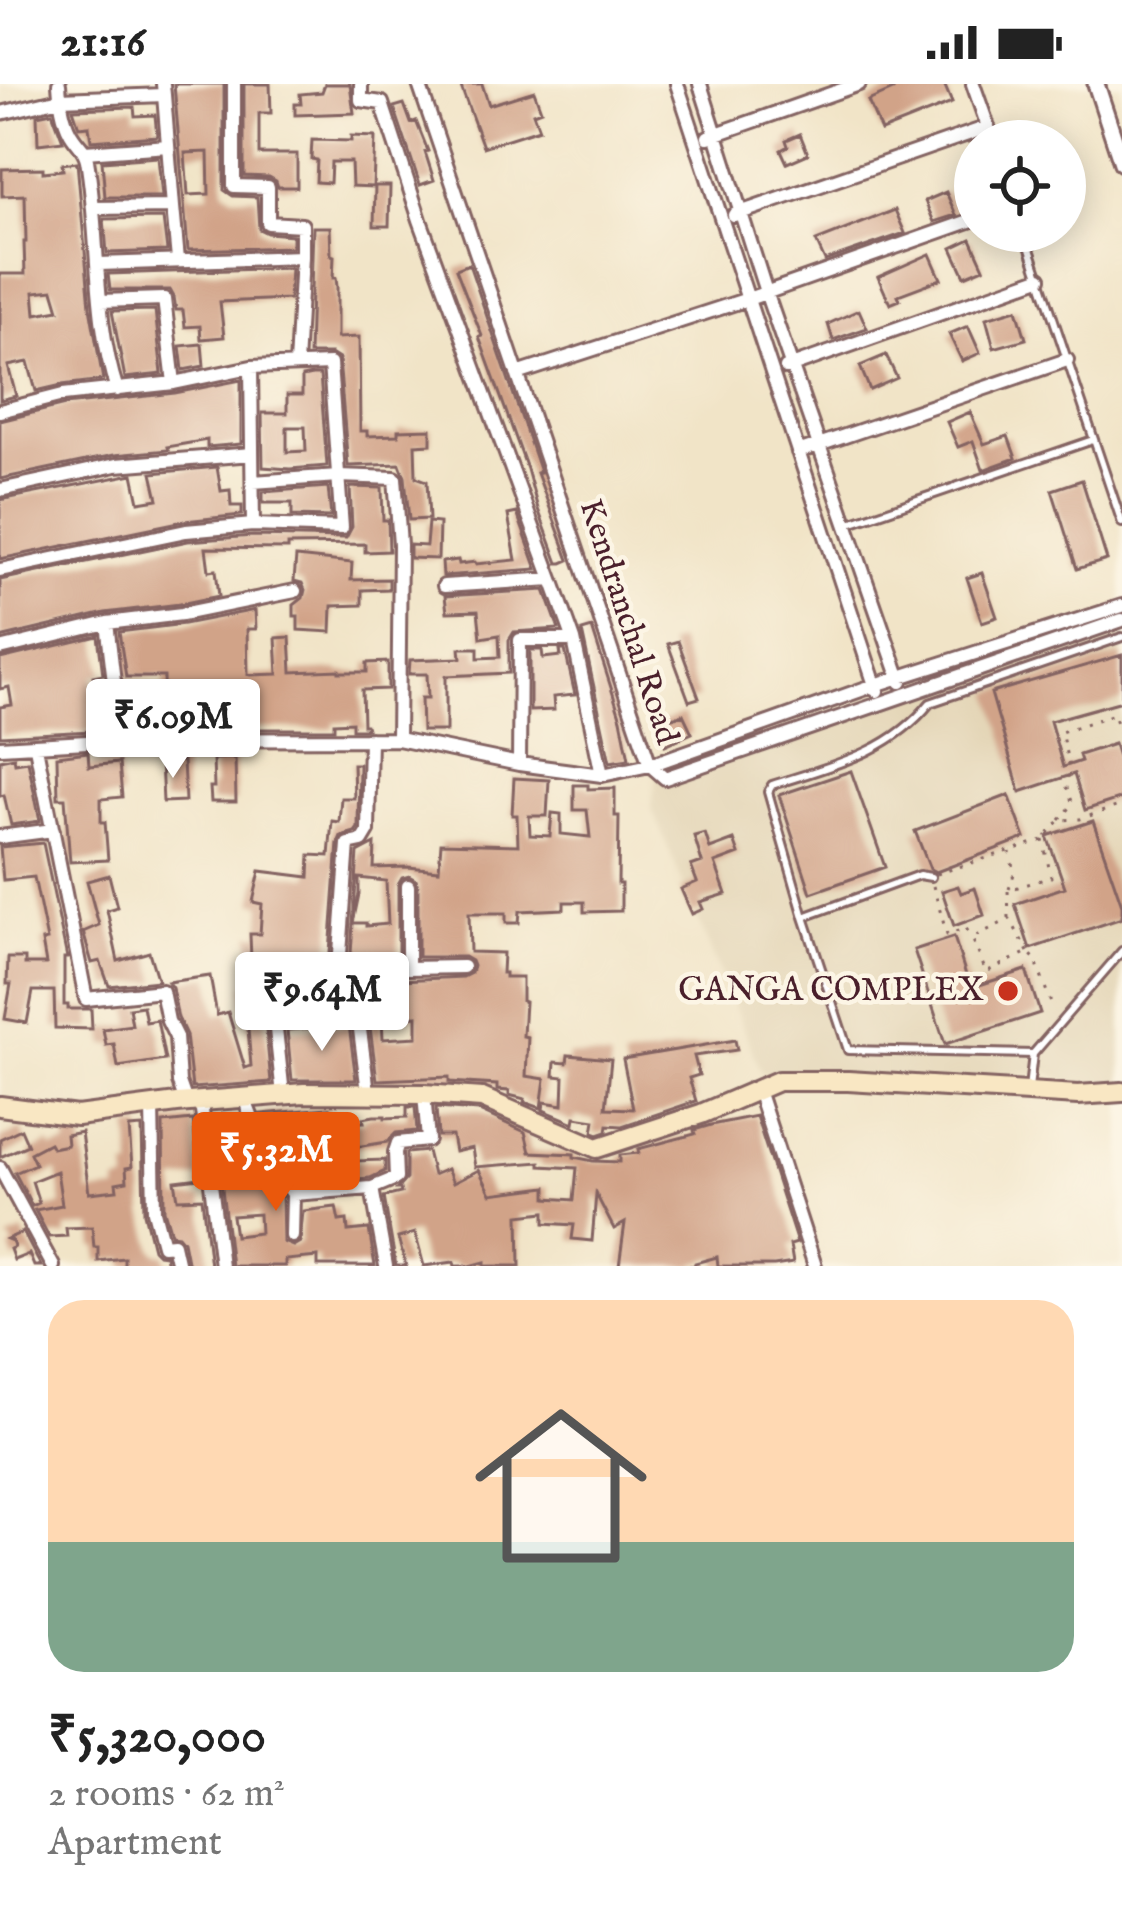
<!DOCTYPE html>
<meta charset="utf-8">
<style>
body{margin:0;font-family:"IM FELL English",serif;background:#f6f6f6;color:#222;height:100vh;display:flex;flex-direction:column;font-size:45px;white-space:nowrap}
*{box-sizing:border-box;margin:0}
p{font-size:39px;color:#767676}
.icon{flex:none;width:66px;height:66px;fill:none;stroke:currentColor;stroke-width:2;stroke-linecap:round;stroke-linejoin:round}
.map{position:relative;height:1182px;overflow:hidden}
.details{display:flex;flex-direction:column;background:#fff;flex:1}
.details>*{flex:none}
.tools{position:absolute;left:954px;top:36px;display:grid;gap:24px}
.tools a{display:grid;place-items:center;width:132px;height:132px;border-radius:50%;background:#fff;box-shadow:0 6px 30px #0003;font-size:60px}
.price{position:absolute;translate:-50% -102px;padding:0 27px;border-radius:12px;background:#fff;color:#222;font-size:39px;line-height:78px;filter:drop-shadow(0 3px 6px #0008)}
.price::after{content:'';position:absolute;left:50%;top:72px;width:36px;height:27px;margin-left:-18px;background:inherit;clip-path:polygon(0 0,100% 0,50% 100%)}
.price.active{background:#ea580c;color:#fff}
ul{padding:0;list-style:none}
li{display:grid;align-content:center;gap:24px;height:636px;padding:0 48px}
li+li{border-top:3px solid #e0e0e0}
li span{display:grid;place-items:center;height:372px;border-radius:36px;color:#555}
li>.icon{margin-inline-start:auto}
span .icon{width:216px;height:216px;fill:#fffc;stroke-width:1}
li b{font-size:51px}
.status{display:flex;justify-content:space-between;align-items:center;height:84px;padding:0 60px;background:#fff;direction:ltr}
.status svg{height:33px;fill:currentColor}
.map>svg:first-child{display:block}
.built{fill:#e4d6b7}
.building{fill:#d1a388;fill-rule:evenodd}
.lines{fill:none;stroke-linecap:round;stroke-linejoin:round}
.service-casing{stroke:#846462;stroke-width:12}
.minor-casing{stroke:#846462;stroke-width:18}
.tertiary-casing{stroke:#846462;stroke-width:21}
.secondary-casing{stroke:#846462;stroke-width:24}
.path{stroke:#846462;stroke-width:3;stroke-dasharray:3 9;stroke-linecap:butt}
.service{stroke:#fff;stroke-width:6}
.minor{stroke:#fff;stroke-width:12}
.tertiary{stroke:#fff;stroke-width:15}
.secondary{stroke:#f9e7c3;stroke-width:18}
.poi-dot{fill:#c8321e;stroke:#fcf5e5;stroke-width:4.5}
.labels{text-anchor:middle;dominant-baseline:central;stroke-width:9;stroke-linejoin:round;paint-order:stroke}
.street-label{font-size:33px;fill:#4a1f2b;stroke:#fcf5e5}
.poi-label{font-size:33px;fill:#4a1f2b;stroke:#fcf5e5;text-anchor:end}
</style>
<div class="status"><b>21:16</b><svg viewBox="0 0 49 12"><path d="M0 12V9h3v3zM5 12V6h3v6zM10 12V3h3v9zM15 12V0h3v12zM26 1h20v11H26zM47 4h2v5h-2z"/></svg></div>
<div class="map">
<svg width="1122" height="1182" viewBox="0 0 1122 1182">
<rect width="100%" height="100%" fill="#fcf5e5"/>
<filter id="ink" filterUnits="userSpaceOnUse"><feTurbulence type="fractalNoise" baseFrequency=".00833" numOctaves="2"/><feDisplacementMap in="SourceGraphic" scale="24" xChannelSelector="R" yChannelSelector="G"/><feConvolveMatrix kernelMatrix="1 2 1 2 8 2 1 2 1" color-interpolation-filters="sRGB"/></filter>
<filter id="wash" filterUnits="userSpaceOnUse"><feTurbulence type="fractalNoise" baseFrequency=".004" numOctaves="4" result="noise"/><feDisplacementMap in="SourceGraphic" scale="48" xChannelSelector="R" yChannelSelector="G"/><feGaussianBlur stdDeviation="2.7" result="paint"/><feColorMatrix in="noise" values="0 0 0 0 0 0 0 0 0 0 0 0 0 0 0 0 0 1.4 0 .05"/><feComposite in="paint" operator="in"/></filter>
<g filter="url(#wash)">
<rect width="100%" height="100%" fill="#f1e4c7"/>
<!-- built -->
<path class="built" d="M1122,541V1001L1080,1006L1048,988L1014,991L1001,1003L855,991L762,989L651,723L657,692Z"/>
<g id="blocks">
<!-- building -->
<path class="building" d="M174,0H224V106L233,112L257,113L259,145L267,149L292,151V163L188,166ZM208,68L209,110L188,111L185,69Z
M244,0H270L271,29H259V70H297V103H278L276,97L269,93L244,92Z
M325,0H350L354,29L295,31V20H301L300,10L322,8Z
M460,0H482L489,21L534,7L541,26L533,29L539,45L483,63Z
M900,0H944L952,19L881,47L868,17L893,6L892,3Z
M404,20L411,39L416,37L428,67L425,68L434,96L420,101L394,23Z
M134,23L135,32L155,31L157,52L91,57L89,42L79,43L73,25Z
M52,28L63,57L38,60L37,31Z
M800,50L808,70L787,79L781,66L788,62L786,56Z
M351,52L375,53L373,103L352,102L351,78H331L330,99L316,98L317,76L311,75L312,56L351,57Z
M158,73L162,113H105L102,77Z
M77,78L90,223L103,296L62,301L36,307L28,278L8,282L16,312L0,316V190H25L24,158H26L25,111L2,112V85L43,84V88L63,86L62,80ZM53,206L59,226L36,230L34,208Z
M375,102H390L389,142H374Z
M946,108L956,131L934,138L925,117Z
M895,126L905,149L825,177L816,157Z
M163,134L167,167L107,169L104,135Z
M313,143H330L331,171L334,172L333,194H336L337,203V254L359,253L360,347H367V352L398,351V346L431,345V360L415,361L416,393L427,397L429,435L409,436L405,393L400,380L348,382L339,275L331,270H309Z
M971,155L984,184L965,192L952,164Z
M930,170L941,195L898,211L900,216L890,220L878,193Z
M469,180L540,388L537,389L569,476L562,479H558L538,425L527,385L479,253L482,252L456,185Z
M291,184L289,215L220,218L224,253L201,255L200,242L185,243L183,226H176L174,213L170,206H110L108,190Z
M1017,225L1026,255L994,264L986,234Z
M155,226L162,290L125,294L112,227Z
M859,226L867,244L833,256L828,240Z
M968,242L980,269L962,277L949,250Z
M202,260L204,282L183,286L180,262Z
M886,271L897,294L870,306L860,282Z
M312,291H320L327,382L290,385L263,383L262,329H287V311H302V293ZM287,343H305L306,367L287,368Z
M241,296V360L207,363V356L167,363L168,366L114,371L0,395V337L65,321L175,309Z
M970,328L984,360L1008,352L1016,374L983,386L973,357L958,363L947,338Z
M217,383L221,407L230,406L231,422H242V431L184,437L0,475V416L133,390L139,418L158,415L152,389Z
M1082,396L1107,476L1077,485L1052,406Z
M328,403L331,433L292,432V419H263V408Z
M350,403L382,404L383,436H388L389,467L365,468V460L288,461V465L206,464L209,487L216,486L219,512L180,520L105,529L0,554V496L188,457L253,452L346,454L352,443Z
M517,429L537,485L443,492L442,478L458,476L459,480L475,478L476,480L516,476L508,431Z
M428,438L439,439L438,475L410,474V461L426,462Z
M296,473L352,479L351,496L389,495V505L362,506V521L332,522L331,548L298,546V532H294V521L303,514L305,506L302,499L294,497Z
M982,489L997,533L982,538L967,494Z
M545,506L559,545L514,548L509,556V589L446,592V647H422L421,614H428L427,590H409L410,576L461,574L460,564H478V574L500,573L499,551L481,554L478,527L447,528L445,512Z
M255,526L256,545H247L248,590L251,591L278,590L276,554L290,553L292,588L339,586V588H367V579L388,578V605L362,606L363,641H366L367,645H352V638L334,639V645H237L236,612L212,613L213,645H175L174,623H165L164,593H126L119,548L184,540Z
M592,544L621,635L629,675L610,678L582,547Z
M98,552L103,590L93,592L95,615L105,614L109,646L0,652V623L12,621L9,603L0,605V575Z
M678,557L699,614L689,617L668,560Z
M530,566H542L543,574L561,572L560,566H565L575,611L553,613L554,626L530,627Z
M1122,571V617L1050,637L1063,683L1081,677L1079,671L1114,660L1122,685V714L1085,726L1074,690L1020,708L991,609Z
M683,630L692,649L665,661L657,640Z
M88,668L89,682L119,679L122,713L101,715V738H105L108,776L70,778L65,714H58L57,672Z
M14,673L15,679L28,677L40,737L11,741L4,711L0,712V676Z
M235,674L236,718H211L210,703H214L213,675Z
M183,677L185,717L163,718L161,678Z
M353,680H359L358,744L355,748L341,752L338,759L330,869L344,920L268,928L265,937L271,998L192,1004L186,951L178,934L172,904L168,898L210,892L217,931L228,928L245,984L251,982L246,920H244L242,902L252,901L250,850H260L262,820L253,818L260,787L309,793L310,771L329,772L332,737L339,738L341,714H354Z
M851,687L885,783L811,809L779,711Z
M514,694L549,696L547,732H529L530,751L550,752L552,729L561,730V750L590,753L587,726H574V701H588V705L615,704V732H619L618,800H621V827L584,828V818H564V825L520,827L519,839H506V829H469L470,868L503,869L502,889H505V893H522V917L525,918L523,952L528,953L526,992L545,995L541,1024L524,1018L525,1015L509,1011V1007L497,1006V1001L449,998V993L377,996L368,928L359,898L463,893L471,889L473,882L471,877L464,873H418V802L416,796L409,792L402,794L398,801V874L353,878L351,869L358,769L375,760L374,784L408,783L439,786L441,759L518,761L517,731H512ZM359,794L386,797L388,840L366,842V839H353L359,810ZM417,932V953L383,955L382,936Z
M1009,711L1025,754L936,788L930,785L915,747Z
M1093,737L1122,821V834L1030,865L1015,820L1065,803L1047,752Z
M705,749L710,765L734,756L739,770L715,779L726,810L700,818L703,825L692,830L681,805L697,798L691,782L702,778L694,752Z
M43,759L67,874H64V921H68V925H91L92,945L55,944L54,907H33L27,939L5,935L11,900H7L8,874H25V880H46L42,857L47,856L34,793L3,796L0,763Z
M109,791L117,823L107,826L118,877L149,868L158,897L109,902L100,877L92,879L83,848L99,841L87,797Z
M958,802L961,809L975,804L984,831L954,842L942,807Z
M954,853L970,904L1026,886L1040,929L945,960L914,866Z
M143,922L146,938L157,936L165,976L118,983L114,960L106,961L103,945L132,941L129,924Z
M349,941L356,996H292L287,946Z
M735,956L737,966L694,972L699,991L689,994L696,1017L622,1042L608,1041L607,1047L598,1050L593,1048L595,1036L575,1033L574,1039L543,1026L544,1018L563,1021L564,993L554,992L555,978L567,979L568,971L611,975L606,1024L633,1025L623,975Z
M407,1023H415L417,1047L396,1049L387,1058L324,1068L325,1078L385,1076V1087L370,1094L298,1099L287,1083V1064L276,1065L261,1030L329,1024L330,1039L364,1038L363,1034L374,1032H385V1034L407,1033Z
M436,1024L479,1027L525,1048L530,1068L574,1070V1073L593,1077L620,1078V1071L639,1069L638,1065L695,1050L694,1046L711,1041L756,1032L797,1159L790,1161L793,1179L774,1182H718L717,1173L695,1179L694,1182H619L625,1139L614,1145L596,1110L592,1157L572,1155L574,1141L545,1139V1128L519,1131L520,1182H485V1178L470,1182H455L454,1178L424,1182L415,1149L398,1154L406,1182H396L384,1113L401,1109L400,1105H397L406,1095V1069L427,1067L433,1091L447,1085L453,1099L479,1086L491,1110L547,1103V1114L574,1116L577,1084L540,1082V1078L475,1083L472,1064L455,1068L452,1052H438Z
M240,1032L260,1081L261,1094L269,1093L282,1113L283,1158L293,1162L300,1158L303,1127L336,1123L339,1137L347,1136L348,1147L369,1145L375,1182H318V1173L285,1176V1182H231L214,1036ZM259,1130L260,1149L235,1152L232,1132Z
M193,1036L200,1094L175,1097L178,1115L202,1114L210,1182H188L183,1157L178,1151L171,1150L164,1126L163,1039Z
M142,1043L144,1129L153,1165L158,1170L165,1171L167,1182H124V1174L98,1177V1163H94L92,1143L66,1144L67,1152L49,1153L35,1126L62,1121L57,1087L32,1097L39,1119L32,1122L15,1089L35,1080L30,1069L49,1059L52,1064L67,1061L66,1051L81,1048L89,1109L117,1106L116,1099L127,1097L126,1084L132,1083L129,1044Z
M21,1045L28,1061L0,1073V1055Z
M23,1148L41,1182H34L29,1170L14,1176L10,1165L14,1163L12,1157L7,1155Z"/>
</g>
</g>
<g filter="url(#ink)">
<use href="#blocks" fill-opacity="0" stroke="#846462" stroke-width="3"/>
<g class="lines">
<defs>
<path id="service" d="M1024,147L1122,439
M847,440L1093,356
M931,793L919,791L804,833L848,966L1033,970
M804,833L768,708L772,701C831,682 890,669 930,619L1122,553
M1029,1004L1033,970L1122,867"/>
<path id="minor" d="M59,0C60,17 63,39 73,53C79,62 85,65 87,76C100,152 93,233 117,306
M234,0V102L268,103V139L302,141V173
M361,0V16L382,19L420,136L552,495
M677,0L877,607
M700,0L766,208L901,598
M973,0L993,57
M164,11L173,123
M1,29L60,15L164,11L163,0
M708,53L859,0
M85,68L168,62
M94,124L173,123L178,176
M734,131L988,43
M99,180L302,173L296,281
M100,217L164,215L174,299
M251,283L253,441
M786,284L1040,194
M517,290L748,215L975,135
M0,327L63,311L174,299L251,283L330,280L342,444L253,441L186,447L0,486
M798,368L1067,276
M253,398L338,392L395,394L400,461L398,655
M0,406L116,381L252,370
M444,502L552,495L574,556L602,691
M1122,522L875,601L650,681L665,694L1122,536
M107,539L121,656
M0,565L107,539L182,530L295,507
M0,663L121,656L398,655L519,680L602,691L650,681L419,0
M36,663L86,915L162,907L168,937L176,953L179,998L186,1018
M519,680L520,556H574
M0,753L53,746
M408,802V884
M346,889L408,884L463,883
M758,1006L815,1182
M368,1008L358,930L340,870L348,760L362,757L368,747L370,655
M283,1011L275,936L358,930
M244,1014L267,1072L293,1110L292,1152
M201,1018L221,1182
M152,1023L154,1127L163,1161L173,1160L178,1182
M0,1084L53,1182
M372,1104L386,1182
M293,1110L372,1104L396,1094L395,1068L398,1059L428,1056L424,1010"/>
<path id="tertiary" d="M1096,0L1122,79"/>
<path id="secondary" d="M0,1022L77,1032L177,1019L304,1009L424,1010L482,1014L597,1064L701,1030L778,997H848L1078,1011L1122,1008"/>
</defs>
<!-- service casing -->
<use href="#service" class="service-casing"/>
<!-- minor casing -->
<use href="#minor" class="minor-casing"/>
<!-- tertiary casing -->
<use href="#tertiary" class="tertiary-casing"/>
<!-- secondary casing -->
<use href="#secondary" class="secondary-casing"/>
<!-- path -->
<path class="path" d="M1060,736L1073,720L1067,704L1069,682L1061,648L1114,630L1122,655
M937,790L1043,756L1060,736L1080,735L1122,721
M933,802L947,851L966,844L972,854
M1009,805L1014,790L1010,768
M1009,834L1008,806L1051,793L1043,756
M1028,868L1010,835L972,854L986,888L1028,868L1035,875L1053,925"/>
<!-- service -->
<use href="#service" class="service"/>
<!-- minor -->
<use href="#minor" class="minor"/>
<!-- tertiary -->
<use href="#tertiary" class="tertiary"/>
<!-- secondary -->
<use href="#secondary" class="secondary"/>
</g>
</g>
<!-- markers -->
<circle class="poi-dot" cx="1008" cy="907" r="12"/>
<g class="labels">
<!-- street labels -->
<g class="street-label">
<text transform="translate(628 538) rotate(72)">Kendranchal Road</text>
</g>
<!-- poi labels -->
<g class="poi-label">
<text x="984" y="907">GANGA COMPLEX</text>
</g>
</g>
</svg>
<div class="tools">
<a><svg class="icon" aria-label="locate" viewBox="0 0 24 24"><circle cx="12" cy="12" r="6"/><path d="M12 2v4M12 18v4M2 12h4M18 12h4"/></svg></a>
</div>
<b class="price" style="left:173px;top:697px">₹6.09M</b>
<b class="price" style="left:322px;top:970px">₹9.64M</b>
<b class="price active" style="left:276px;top:1130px">₹5.32M</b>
</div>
<section class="details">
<ul>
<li><span style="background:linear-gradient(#ffd9b3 65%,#7fa58c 0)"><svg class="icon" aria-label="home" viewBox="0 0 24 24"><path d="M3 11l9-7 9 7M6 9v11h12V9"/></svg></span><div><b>₹5,320,000</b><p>2 rooms · 62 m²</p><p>Apartment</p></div></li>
</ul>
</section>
